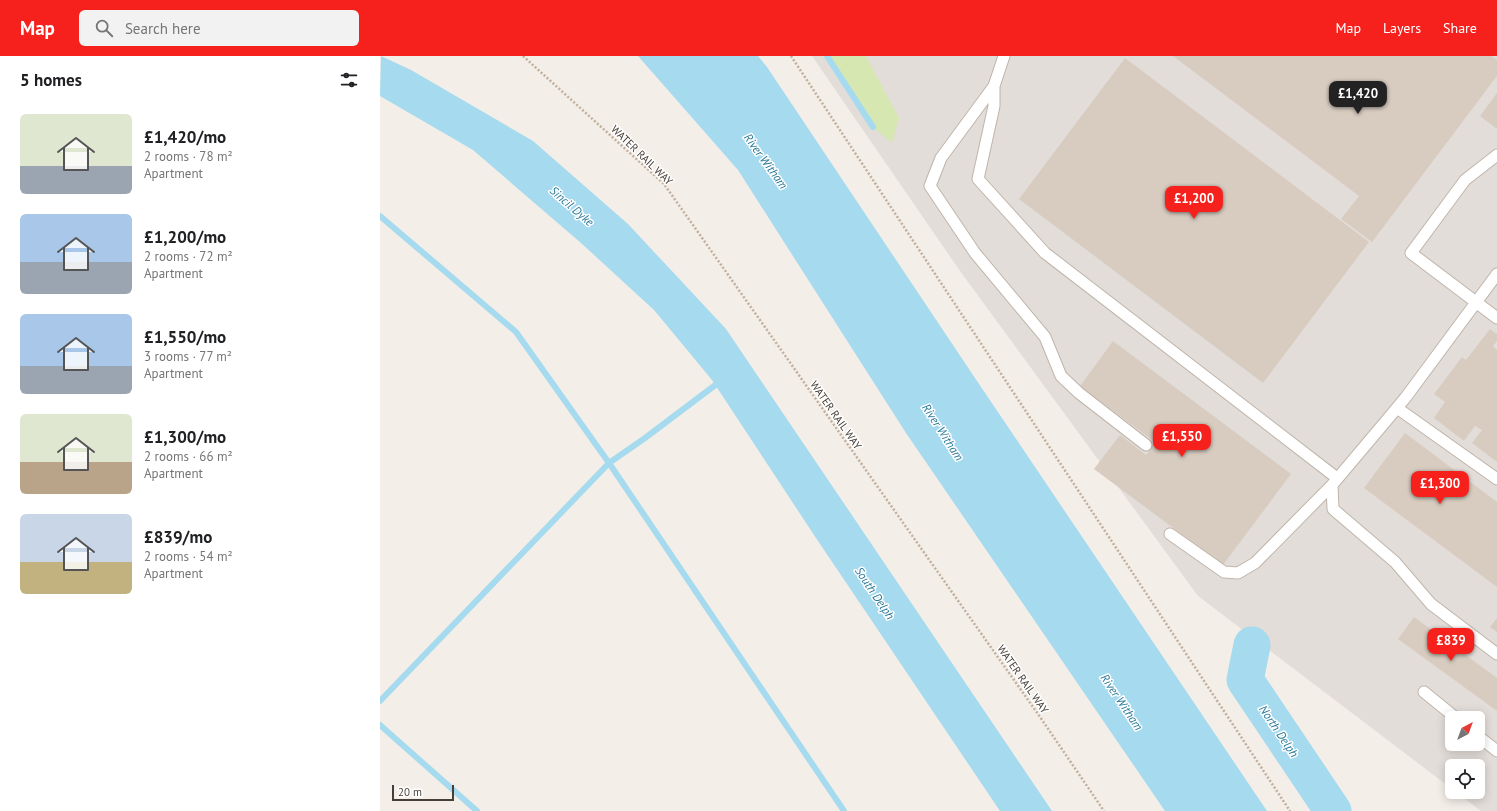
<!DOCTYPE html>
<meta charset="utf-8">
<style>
body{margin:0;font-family:"PT Sans",sans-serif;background:#f2f2f2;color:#202124;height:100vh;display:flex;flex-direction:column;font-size:15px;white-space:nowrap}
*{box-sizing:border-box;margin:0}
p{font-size:13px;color:#757577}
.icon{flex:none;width:22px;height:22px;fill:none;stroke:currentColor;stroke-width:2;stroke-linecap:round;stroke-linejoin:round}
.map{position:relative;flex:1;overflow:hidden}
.details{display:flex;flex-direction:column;background:#fff;width:380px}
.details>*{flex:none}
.needle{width:26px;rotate:41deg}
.fabs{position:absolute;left:1065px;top:655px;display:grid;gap:8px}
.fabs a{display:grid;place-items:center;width:40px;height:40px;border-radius:6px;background:#fff;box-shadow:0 2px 10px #0003;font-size:20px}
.scale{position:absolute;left:12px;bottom:10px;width:62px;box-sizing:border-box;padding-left:4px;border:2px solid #473e37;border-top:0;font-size:11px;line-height:14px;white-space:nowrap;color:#473e37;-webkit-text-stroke:3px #fff;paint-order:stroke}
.price{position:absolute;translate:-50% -34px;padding:0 9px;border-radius:8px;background:#f6211c;color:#fff;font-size:13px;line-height:26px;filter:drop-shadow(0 1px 2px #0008)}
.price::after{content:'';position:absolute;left:50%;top:24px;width:12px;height:9px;margin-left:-6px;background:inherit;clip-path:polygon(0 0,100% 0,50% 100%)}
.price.selected{background:#222;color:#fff}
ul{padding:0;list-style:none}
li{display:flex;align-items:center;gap:12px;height:100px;padding:0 20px}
li span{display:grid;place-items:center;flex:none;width:112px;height:80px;border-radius:6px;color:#555}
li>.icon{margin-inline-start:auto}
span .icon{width:48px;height:48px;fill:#fffc;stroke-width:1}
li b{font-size:17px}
h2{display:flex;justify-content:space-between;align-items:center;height:48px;padding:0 20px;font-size:17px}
header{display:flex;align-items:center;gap:24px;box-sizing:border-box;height:56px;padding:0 20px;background:#f6211c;color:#fff}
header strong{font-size:19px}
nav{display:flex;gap:22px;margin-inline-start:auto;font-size:14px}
.search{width:280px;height:36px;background:#f2f2f2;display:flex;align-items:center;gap:10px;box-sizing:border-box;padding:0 14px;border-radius:6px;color:#757577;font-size:15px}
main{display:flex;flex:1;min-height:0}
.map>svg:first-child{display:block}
.industrial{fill:#e3ddd9;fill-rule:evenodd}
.green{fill:#d6e7b1}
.water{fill:#a5daef}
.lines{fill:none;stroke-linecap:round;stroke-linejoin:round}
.stream{stroke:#a5daef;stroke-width:6}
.river{stroke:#a5daef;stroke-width:37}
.building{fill:#d8ccc0}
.service-casing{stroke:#bfb5aa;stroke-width:13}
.path{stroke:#c0af9c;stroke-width:2.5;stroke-dasharray:2 2;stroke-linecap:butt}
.service{stroke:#fff;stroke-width:11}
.labels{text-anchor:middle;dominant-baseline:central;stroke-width:3;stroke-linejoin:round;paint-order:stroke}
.street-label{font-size:11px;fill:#473e37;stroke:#fff}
.water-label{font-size:12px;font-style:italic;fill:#2c7a99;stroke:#fff}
</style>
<header>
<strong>Map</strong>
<div class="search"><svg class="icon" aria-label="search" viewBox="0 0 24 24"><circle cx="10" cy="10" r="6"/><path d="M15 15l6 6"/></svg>Search here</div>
<nav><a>Map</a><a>Layers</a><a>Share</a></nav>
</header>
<main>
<section class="details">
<h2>5 homes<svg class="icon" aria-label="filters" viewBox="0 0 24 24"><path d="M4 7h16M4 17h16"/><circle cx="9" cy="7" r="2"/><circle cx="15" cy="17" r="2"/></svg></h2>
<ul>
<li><span style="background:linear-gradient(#dfe7d0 65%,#9aa5b1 0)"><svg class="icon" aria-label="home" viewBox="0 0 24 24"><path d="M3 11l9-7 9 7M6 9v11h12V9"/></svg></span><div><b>£1,420/mo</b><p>2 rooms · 78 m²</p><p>Apartment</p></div></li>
<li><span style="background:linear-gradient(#a9c7e8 60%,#9aa5b1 0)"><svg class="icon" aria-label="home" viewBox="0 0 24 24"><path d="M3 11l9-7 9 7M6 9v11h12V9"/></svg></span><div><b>£1,200/mo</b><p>2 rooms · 72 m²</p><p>Apartment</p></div></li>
<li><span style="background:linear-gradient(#a9c7e8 65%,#9aa5b1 0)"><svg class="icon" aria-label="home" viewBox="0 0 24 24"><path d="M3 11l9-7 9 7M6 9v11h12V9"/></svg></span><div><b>£1,550/mo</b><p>3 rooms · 77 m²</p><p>Apartment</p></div></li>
<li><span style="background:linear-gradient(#dfe7d0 60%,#b9a48a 0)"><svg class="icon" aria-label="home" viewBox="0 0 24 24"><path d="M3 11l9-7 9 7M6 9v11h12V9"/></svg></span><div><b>£1,300/mo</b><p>2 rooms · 66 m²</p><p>Apartment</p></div></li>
<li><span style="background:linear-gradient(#c9d6e8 60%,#c2b280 0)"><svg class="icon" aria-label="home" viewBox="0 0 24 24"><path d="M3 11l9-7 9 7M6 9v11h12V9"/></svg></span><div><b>£839/mo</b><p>2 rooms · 54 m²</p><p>Apartment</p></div></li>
</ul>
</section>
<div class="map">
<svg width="1117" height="755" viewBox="0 0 1117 755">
<rect width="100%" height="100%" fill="#f4eee8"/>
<!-- industrial -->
<path class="industrial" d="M432,0H1117V755H1101L1076,736H1098V710H1072V733L818,540L580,215ZM1072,662H1098V688H1072Z"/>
<!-- green -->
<path class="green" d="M447,0H486L519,62L512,87L493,71Z"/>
<!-- water -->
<path class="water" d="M1,0L31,14L153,85L248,168L346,273L672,755H620L436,482L332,324L274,254L201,187L93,94L0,40Z
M258,0H378L387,11L599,328L887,755H785L526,377L358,114Z"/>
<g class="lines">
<!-- stream -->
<path class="stream" d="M447,0L493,71
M0,160L136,276L229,407L464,755
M0,645L229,407L265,382L342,324
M0,669L97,755"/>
<!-- river -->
<path class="river" d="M872,589L865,624L953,755"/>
</g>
<!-- building -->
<path class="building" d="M793,0H1112L1117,4V20L992,186L961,163L979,140Z
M745,2L989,186L883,327L639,143Z
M1117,37V73L1100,60Z
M1110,273L1117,278V285L1113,290L1117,294V406L1092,387L1102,374L1095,370L1084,385L1054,362L1065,346L1054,338L1082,301L1086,304Z
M733,285L911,418L843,509L714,413L740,379L766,399L775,386L700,330Z
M1025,377L1117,446V531L984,432Z
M1034,561L1117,622V655L1018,583Z
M1117,562V576L1110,571Z"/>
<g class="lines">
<defs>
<path id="service" d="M624,0L614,30V50L598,123L665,197L957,422
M614,30L561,102L550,130L595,197L665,281L681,320L699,337L766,389
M1117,99L1085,124L1031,197L1117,262
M1017,352L1117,423
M952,429L953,453L1015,506L1051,548L1117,598
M790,478L844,516L858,517L875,507L952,429L1006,365L1026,341L1117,218
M1044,636L1076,662
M1098,680L1117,695"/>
</defs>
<!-- service casing -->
<use href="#service" class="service-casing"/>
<!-- path -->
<path class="path" d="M143,0L284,128L658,658L724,755
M411,0L910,755"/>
<!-- service -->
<use href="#service" class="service"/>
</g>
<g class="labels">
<!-- street labels -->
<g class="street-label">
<text transform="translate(262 99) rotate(44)">WATER RAIL WAY</text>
<text transform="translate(456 359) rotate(55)">WATER RAIL WAY</text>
<text transform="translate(643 623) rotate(55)">WATER RAIL WAY</text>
</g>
<!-- water labels -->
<g class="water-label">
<text transform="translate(386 105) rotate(54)">River Witham</text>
<text transform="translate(192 150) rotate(41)">Sincil Dyke</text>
<text transform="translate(563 376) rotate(57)">River Witham</text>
<text transform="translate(495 537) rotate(56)">South Delph</text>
<text transform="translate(742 646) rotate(56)">River Witham</text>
<text transform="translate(899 675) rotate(56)">North Delph</text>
</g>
</g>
</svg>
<div class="fabs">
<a><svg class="needle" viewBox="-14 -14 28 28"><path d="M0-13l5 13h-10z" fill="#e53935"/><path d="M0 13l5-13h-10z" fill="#757577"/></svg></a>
<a><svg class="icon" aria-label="locate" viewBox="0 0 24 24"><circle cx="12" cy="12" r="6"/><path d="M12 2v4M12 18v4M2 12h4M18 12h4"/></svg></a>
</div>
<div class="scale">20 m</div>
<b class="price selected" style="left:978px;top:59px">£1,420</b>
<b class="price" style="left:814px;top:164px">£1,200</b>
<b class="price" style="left:802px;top:402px">£1,550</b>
<b class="price" style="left:1060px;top:449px">£1,300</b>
<b class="price" style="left:1071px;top:606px">£839</b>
</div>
</main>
